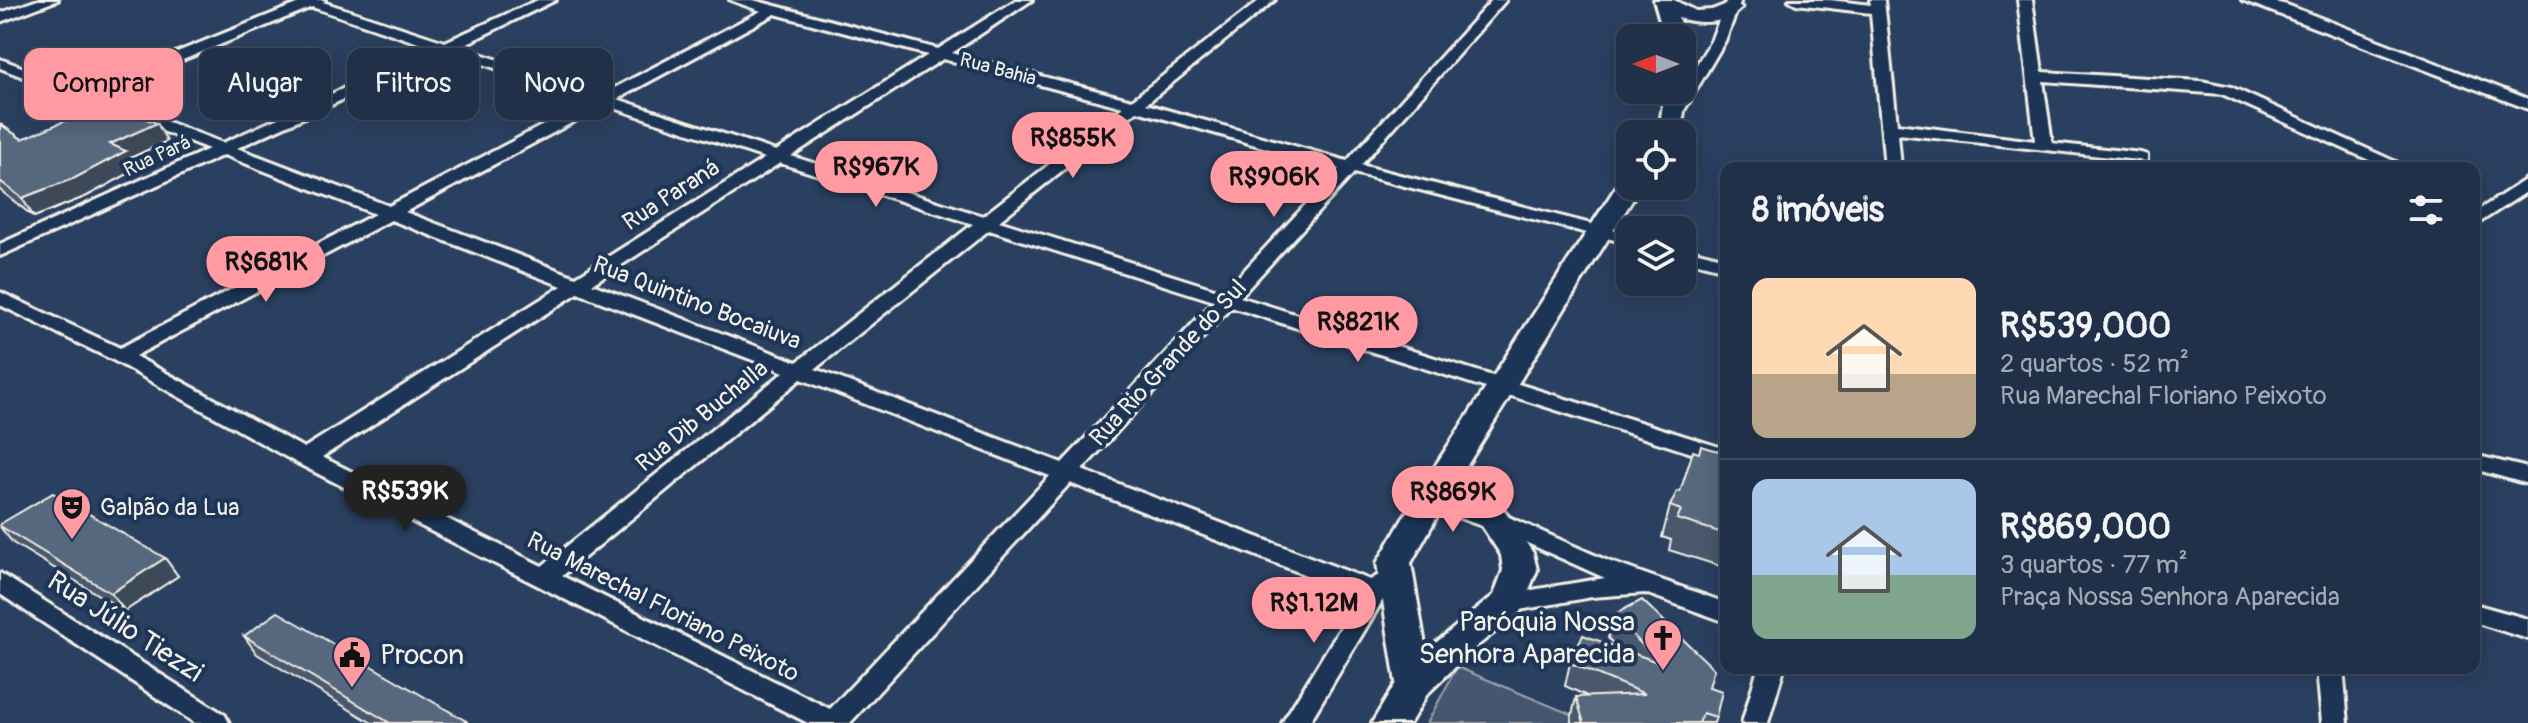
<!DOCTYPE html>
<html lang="pt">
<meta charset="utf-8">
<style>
body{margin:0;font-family:Pangolin,sans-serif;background:#2d3c52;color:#f1f3f6;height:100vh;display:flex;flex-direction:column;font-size:30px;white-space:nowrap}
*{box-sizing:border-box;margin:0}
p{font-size:26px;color:#a2a9b4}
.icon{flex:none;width:44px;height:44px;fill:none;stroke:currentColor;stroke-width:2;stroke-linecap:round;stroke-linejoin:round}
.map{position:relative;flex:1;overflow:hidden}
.details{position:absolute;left:1720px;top:162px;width:760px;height:512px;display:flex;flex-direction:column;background:#203048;border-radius:16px;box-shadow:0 4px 20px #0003,0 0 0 2px #3d4b60}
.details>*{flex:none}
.top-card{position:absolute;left:24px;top:48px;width:760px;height:72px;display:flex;gap:16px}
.needle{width:52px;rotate:270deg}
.buttons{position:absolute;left:1616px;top:24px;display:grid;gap:16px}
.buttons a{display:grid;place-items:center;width:80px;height:80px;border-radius:16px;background:#203048;box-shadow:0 4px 20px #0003,0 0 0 2px #3d4b60;font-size:40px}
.price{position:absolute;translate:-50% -68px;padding:0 18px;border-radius:28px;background:#ff9aa2;color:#111;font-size:26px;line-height:52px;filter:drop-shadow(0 2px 4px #0008)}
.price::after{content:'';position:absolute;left:50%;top:48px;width:24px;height:18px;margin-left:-12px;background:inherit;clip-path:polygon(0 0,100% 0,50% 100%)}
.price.current{background:#222;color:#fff}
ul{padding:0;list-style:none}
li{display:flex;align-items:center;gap:24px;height:200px;padding:0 32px}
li+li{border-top:2px solid #3d4b60}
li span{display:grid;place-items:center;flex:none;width:224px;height:160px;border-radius:16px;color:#555}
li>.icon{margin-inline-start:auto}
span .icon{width:96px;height:96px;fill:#fffc;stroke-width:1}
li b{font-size:34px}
h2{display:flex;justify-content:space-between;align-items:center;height:96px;padding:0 32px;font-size:34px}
.tag{padding:0 28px;border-radius:16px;background:#203048;box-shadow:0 4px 20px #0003,0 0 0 2px #3d4b60;font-size:28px;line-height:72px}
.tag.current{background:#ff9aa2;color:#111}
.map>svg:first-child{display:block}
.green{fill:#445771;stroke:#9ca4ac;stroke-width:2}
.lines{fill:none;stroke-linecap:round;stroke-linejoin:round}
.street-casing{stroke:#f4f1e8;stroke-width:6}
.secondary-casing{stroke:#f4f1e8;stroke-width:6}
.street{fill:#1d3557;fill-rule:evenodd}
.secondary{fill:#1d3557;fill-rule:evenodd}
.wall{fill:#4a596c;stroke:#f4f1e8;stroke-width:2}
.shaded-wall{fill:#3c4858;stroke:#f4f1e8;stroke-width:2}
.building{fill:#56677d;stroke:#f4f1e8;stroke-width:2}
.labels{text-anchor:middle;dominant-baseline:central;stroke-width:8;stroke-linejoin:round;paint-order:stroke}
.far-street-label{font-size:20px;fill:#f4f1e8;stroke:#1d3557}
.street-label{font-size:24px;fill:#f4f1e8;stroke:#1d3557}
.poi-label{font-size:24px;fill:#f4f1e8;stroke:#1d3557;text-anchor:start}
.near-poi-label{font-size:28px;fill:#f4f1e8;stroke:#1d3557;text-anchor:end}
.near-street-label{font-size:28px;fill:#f4f1e8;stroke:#1d3557}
</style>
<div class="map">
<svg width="2528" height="723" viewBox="0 0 2528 723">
<rect width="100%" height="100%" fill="#2a4060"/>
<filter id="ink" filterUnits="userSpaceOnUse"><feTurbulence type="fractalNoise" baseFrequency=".0125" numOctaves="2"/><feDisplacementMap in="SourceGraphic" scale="16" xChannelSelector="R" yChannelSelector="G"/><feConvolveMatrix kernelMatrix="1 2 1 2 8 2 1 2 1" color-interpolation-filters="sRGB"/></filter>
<g filter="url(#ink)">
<!-- green -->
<path class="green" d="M1457,667L1592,723H1427Z"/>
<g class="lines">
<defs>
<path id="street" d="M38,0H58L0,22V13Z
M296,0H325L323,2L445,42L538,0H556L459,47L603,94L761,11L730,0H753L938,49L1016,0H1032L952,53L1132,100L1260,0H1275L1146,104L1347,161L1492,0H1506L1361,165L1630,234V244L1354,173L1240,297L1726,449V464L1231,307L1082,470L1370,580L1381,574L1389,577L1393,583L1309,723H1282L1360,596L1070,483L850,723H808L297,463L113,360L0,305V292L120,348L375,214L224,155L0,256V244L209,149L0,68V59L83,90L299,3ZM312,7L433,48L223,143L97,95ZM775,14L928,55L776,151L617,99ZM447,52L591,100L389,206L237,148ZM943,59L1123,107L983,216L791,156ZM605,105L765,158L576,277L405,212ZM1137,111L1339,169L1224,292L999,221ZM780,163L973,224L797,362L592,284ZM391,220L562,286L304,448L135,356ZM989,230L1214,301L1062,463L815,369ZM578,293L784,372L542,566L322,457ZM801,379L1050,476L830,709L562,576Z
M1727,0H1741L1725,41L1679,119H1667L1665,116L1711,41Z
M1789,0H1830L1871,5L1870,0H1884L1897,124L2035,141L2018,0H2032L2042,72L2201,81L2231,87L2409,168H2387L2222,94L2043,81L2052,143L2141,153L2147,155V161L1898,134L1901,168H1885L1871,13L1796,4Z
M2242,0H2266L2287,5L2528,99V109Z
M2528,178V191L2474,226V213Z
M1682,248L1726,259V270L1682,259Z
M2474,455L2528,468V484L2474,469Z
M1493,510L1608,561L1726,603V622L1645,593L1592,597L1508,612L1499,610L1496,603L1499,596L1508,594L1605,578L1485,524L1482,518L1485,512Z
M0,573L225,715L229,723H195L0,594Z
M2474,604L2528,619V639L2474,622Z
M1758,668H1784L1768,723H1742Z
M2317,668H2343L2348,723H2322Z"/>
<path id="secondary" d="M1654,0H1674L1696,11L1712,10L1732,2L1742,8C1726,25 1699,24 1678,18L1685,38L1682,42V38H1665Z
M1682,85L1687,90L1683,118L1673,134H1651L1661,118L1665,90H1682Z
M1630,177V186H1641L1451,491L1504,510L1533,553L1537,570L1520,612L1477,646L1427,694L1410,723H1372L1396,683L1377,563L1421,488L1618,184L1622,179ZM1440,511L1482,526L1501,555L1503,570L1494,595L1426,651L1411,563Z"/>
</defs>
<!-- street casing -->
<use href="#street" class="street-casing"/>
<!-- secondary casing -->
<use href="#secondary" class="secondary-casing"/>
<!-- street -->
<use href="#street" class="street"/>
<!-- secondary -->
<use href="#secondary" class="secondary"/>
</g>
<!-- wall -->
<path class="wall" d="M0,124L22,139L167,141L130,158L137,169L87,196L34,217L0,190Z
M1699,453H1726V568L1669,550L1671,540L1662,537L1670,506L1680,492Z
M0,524L165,558L178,576L125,611L13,543L0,527Z
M1613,615L1709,687L1716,717L1714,723H1571V720L1576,697H1589L1565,686L1570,663L1616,647L1608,638Z
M244,636L466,721L468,723H372L257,654Z"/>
<!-- shaded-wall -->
<path class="shaded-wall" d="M157,123L167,141L130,158L137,169L87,196L34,217L22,198L110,144Z
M165,558L178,576L125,611L111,593Z"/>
<!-- building -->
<path class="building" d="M105,104L157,123L110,144L126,151L75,178L22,198L0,181V124L22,139Z
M1701,446L1726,453V534L1677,519L1681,510L1670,506L1677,491L1680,492L1693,451L1699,453Z
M53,493L165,558L111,593L0,526V524Z
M1642,600L1714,669L1709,687L1722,691L1716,717L1703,713L1699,723H1584L1576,697L1645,694L1570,663L1583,635L1660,663L1613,615Z
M278,612L466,721L464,723H390L244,636Z"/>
</g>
<!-- icons -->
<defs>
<symbol id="theatre-pin" viewBox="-11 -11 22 30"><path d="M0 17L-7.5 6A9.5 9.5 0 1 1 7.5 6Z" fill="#ff9aa2" stroke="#1d3557"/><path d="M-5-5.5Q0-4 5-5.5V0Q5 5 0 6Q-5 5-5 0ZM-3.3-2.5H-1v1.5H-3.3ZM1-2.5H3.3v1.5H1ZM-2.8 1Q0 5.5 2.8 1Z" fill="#111"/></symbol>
<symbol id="church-pin" viewBox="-11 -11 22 30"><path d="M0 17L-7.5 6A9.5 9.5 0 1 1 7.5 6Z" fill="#ff9aa2" stroke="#1d3557"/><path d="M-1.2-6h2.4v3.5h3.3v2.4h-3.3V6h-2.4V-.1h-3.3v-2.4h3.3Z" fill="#111"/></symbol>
<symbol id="civic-pin" viewBox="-11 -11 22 30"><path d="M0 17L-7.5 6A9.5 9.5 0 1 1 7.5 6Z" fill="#ff9aa2" stroke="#1d3557"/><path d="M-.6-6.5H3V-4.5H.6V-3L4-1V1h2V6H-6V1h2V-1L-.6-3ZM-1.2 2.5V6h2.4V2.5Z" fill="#111"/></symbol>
</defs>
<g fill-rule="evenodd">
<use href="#theatre-pin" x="50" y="485" width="44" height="60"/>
<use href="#church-pin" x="1641" y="616" width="44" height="60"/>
<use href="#civic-pin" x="330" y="633" width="44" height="60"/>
</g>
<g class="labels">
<!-- far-street labels -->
<g class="far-street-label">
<text transform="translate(998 69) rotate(15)">Rua Bahia</text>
<text transform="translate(157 156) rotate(-25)">Rua Pará</text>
</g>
<!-- street labels -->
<g class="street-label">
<text transform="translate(671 195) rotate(-33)">Rua Paraná</text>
<text transform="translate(697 303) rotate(21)">Rua Quintino Bocaiuva</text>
<text transform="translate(1168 363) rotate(-47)">Rua Rio Grande do Sul</text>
<text transform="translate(702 416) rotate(-39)">Rua Dib Buchalla</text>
<text transform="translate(663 607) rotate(27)">Rua Marechal Floriano Peixoto</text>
</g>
<!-- poi labels -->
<g class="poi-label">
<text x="100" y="507">Galpão da Lua</text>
</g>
<!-- near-poi labels -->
<g class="near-poi-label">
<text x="1635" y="622">Paróquia Nossa<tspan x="1635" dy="32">Senhora Aparecida</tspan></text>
<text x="380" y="655" text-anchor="start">Procon</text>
</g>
<!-- near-street labels -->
<g class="near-street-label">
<text transform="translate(125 627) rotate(33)">Rua Júlio Tiezzi</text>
</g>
</g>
</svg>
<div class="buttons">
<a><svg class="needle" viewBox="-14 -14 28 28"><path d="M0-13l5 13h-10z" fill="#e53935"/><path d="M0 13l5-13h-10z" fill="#a2a9b4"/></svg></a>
<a><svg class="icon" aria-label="locate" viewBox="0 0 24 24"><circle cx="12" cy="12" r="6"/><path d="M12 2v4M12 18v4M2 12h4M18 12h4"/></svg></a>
<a><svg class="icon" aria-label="layers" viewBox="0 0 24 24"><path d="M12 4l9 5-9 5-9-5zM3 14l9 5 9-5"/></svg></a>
</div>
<b class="price" style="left:1073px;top:180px">R$855K</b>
<b class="price" style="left:876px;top:209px">R$967K</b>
<b class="price" style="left:1274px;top:219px">R$906K</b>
<b class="price" style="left:266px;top:304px">R$681K</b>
<b class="price" style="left:1358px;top:364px">R$821K</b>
<b class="price current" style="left:405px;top:533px">R$539K</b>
<b class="price" style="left:1453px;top:534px">R$869K</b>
<b class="price" style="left:1314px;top:645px">R$1.12M</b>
<div class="top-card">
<a class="tag current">Comprar</a>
<a class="tag">Alugar</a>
<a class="tag">Filtros</a>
<a class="tag">Novo</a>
</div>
<section class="details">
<h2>8 imóveis<svg class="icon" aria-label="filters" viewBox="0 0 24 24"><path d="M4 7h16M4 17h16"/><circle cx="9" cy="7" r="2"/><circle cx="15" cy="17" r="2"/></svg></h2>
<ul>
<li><span style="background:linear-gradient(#ffd9b3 60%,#b9a48a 0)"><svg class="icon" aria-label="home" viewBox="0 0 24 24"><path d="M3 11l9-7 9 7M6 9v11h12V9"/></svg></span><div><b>R$539,000</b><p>2 quartos · 52 m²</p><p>Rua Marechal Floriano Peixoto</p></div></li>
<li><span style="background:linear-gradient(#a9c7e8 60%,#7fa58c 0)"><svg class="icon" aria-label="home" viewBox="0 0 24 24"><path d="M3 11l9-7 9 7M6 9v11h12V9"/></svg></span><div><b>R$869,000</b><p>3 quartos · 77 m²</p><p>Praça Nossa Senhora Aparecida</p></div></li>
</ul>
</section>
</div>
